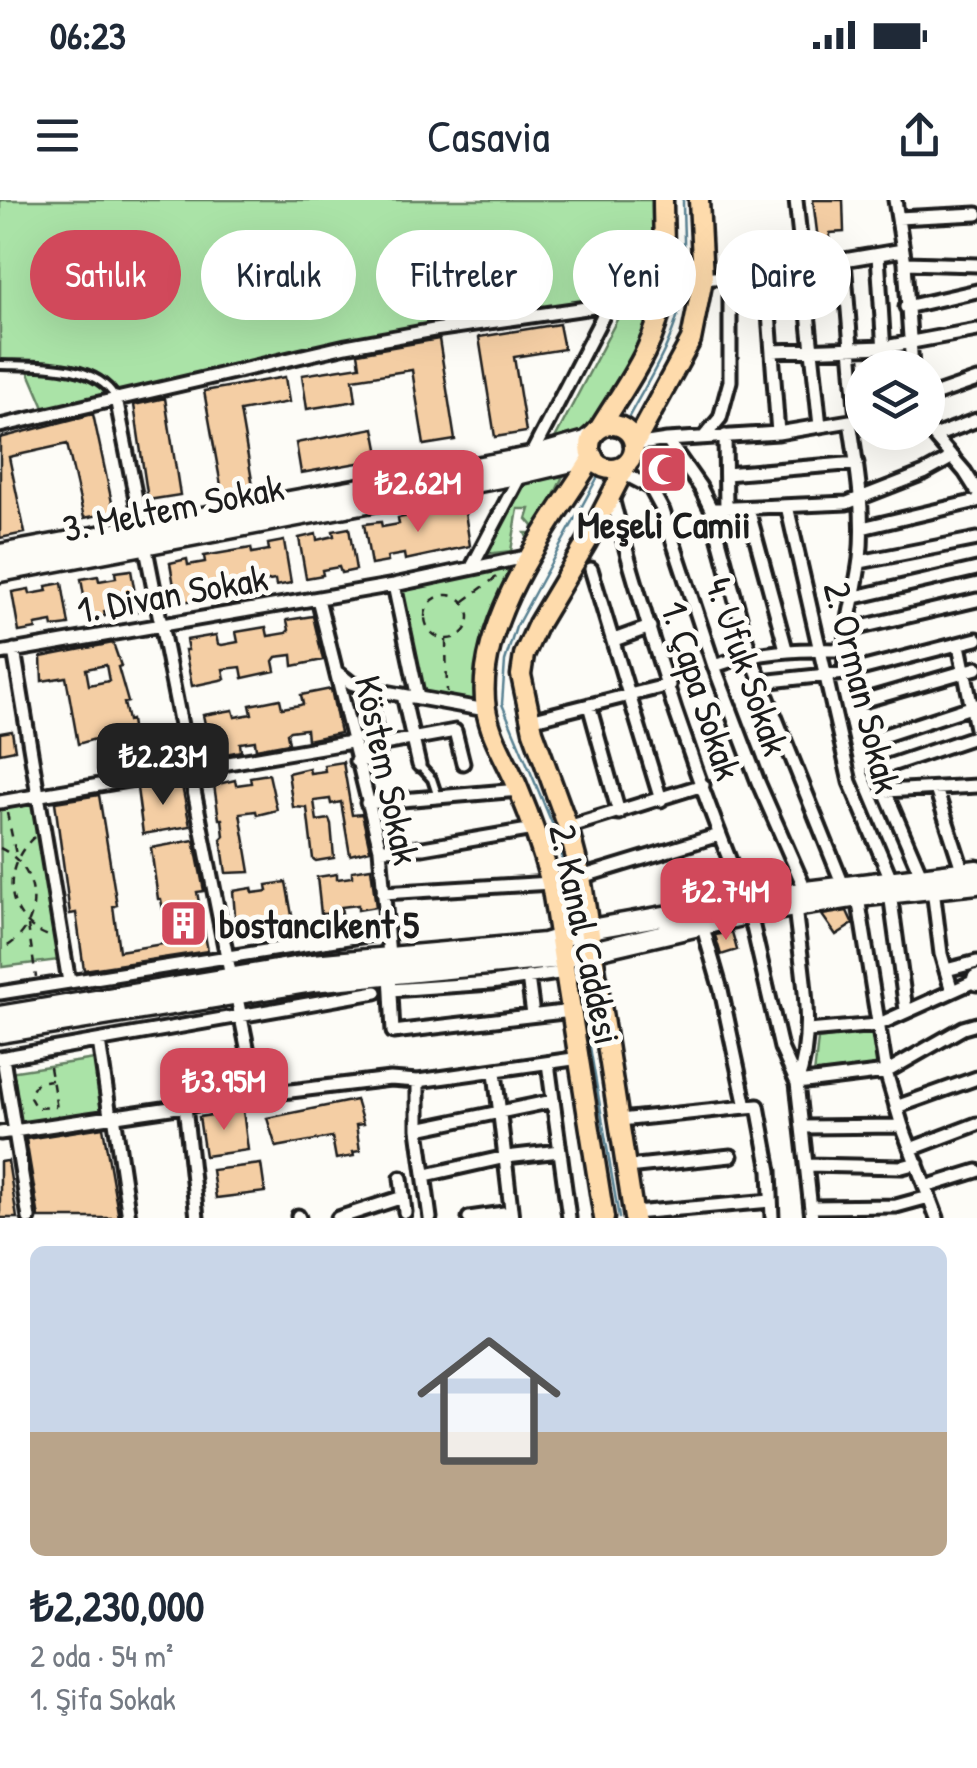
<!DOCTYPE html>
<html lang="tr">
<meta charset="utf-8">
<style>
body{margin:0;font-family:"Patrick Hand",sans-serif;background:#f2f2f3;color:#1f2937;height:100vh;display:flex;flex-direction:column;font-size:38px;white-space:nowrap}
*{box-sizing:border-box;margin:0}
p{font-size:32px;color:#747a83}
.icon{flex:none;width:55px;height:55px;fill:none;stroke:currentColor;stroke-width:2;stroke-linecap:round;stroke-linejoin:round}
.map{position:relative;height:1018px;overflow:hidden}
.sheet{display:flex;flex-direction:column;background:#fff;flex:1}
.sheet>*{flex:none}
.hud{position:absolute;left:30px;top:30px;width:918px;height:90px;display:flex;gap:20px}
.tools{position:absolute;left:845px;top:150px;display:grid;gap:20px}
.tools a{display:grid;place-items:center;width:100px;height:100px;border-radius:50%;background:#fff;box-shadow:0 10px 40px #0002;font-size:50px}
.price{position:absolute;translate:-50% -85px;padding:0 22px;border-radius:20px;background:#d1495b;color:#fff;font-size:32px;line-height:65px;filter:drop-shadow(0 2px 5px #0008)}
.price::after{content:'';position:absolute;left:50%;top:60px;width:30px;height:22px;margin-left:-15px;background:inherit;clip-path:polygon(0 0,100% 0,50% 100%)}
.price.active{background:#222;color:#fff}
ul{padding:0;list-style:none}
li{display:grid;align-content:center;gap:20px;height:530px;padding:0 30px}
li span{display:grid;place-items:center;height:310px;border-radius:15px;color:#555}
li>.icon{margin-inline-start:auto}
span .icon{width:180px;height:180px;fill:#fffc;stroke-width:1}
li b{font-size:42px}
.pill{padding:0 35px;border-radius:45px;background:#fff;box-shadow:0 10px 40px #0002;font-size:35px;line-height:90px}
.pill.active{background:#d1495b;color:#fff}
.status{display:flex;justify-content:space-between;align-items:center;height:70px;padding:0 50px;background:#fff;direction:ltr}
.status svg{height:28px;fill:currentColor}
header{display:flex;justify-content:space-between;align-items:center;height:130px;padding:0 30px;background:#fff;font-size:45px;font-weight:600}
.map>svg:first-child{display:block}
.green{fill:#aae3a7;stroke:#638062;stroke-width:2.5}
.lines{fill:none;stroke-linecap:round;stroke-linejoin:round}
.stream{stroke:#588192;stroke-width:2.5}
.building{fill:#f4cea4;stroke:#1c1c1c;stroke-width:2.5;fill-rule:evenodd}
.lane-casing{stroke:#1c1c1c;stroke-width:14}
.street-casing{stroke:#1c1c1c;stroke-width:19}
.secondary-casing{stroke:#1c1c1c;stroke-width:25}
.primary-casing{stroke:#1c1c1c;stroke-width:25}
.path{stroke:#1c1c1c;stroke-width:2.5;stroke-dasharray:8 8;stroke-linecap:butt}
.lane{stroke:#fdfcf7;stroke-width:6}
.street{stroke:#fdfcf7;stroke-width:11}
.secondary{stroke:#fdfcf7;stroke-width:18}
.primary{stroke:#fedbac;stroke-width:18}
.labels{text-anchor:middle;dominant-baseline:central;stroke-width:10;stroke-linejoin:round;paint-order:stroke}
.street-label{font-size:38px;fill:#1c1c1c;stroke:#fdfcf7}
.poi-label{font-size:38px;font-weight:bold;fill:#1c1c1c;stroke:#fdfcf7}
</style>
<div class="status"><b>06:23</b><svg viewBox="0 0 49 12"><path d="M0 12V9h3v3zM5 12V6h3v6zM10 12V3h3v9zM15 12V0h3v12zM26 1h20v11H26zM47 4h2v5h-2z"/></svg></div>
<header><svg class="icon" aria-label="menu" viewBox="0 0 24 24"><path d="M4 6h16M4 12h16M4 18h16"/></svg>Casavia<svg class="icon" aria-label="share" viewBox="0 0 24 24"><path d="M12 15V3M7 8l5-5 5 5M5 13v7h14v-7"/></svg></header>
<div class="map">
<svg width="977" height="1018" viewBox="0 0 977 1018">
<rect width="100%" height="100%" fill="#fdfcf7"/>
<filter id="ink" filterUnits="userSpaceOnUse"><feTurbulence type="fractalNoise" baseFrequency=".01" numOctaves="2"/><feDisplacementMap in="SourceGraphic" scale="20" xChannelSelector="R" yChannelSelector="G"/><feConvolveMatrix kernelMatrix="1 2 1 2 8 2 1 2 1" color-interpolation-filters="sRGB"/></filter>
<g filter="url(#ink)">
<!-- green -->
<path class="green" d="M0,0H658L659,95L465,123L45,210L27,168L0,169Z
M648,107L651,113L633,154L590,231L552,244L621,112Z
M563,276L531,345L525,333H532L533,326L527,319L530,309H518L511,351L485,354L523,283Z
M518,364C497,407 473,452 475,502L422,494L400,390Z
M37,603L59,760L2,767L0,610Z
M874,831L881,869L814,875L818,839Z
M95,859L105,913L20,925L9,872Z"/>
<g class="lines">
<!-- stream -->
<path class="stream" d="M626,222C646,184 673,144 681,101C687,68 683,33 683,0
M573,707L557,635L502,504L505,461L516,427L601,271
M579,782L619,1018"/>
</g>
<!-- building -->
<path class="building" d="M813,0H843L844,32L830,33V39L818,40Z
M559,124L564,149L514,157L526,232L495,237L479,137Z
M439,139L455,240L424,245L412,170L353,179L356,201L307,209L302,175L360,166L358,153Z
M285,177L289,202L240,211L253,286L222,291L204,191Z
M165,198L180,295L148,300L134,205Z
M93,214L114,312L84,318L67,244L9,257L25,333L0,338V238Z
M374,228L380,259L301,273L296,243Z
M657,251L684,280L674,291L641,262L650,252Z
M464,306L470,346L405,360L404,354L387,357L388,362L371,365L364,324L381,322L382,327L399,324L398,318Z
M349,328L356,370L341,373L339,367L322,370L323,375L306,378L299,338L316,334L317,340L334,336L333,331Z
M284,341L291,383L276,386L275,380L257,383L258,388L212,398L210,392L193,395L194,400L177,403L170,363L187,359L188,365L205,362L204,356L251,348L252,353L269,350L268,344Z
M131,370L138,411L123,414L121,408L104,411L105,416L88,419L81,379L98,376L99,381L116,378L115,372Z
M62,383L69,425L53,427L52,422L35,425L36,429L19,432L12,392L29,389L30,394L47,391L46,386Z
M313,416L323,460L293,466L292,455L276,457L273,461L275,471L243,478L241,467L223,469L225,479L192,486L185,450H188L186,440L216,435L218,444L222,445L238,442L236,432L266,427L268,436L286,433L289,430L287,420Z
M113,443L121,466L118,467L128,502L124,503L128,521L131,520L133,534L119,536V532L78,544L66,477L42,481L41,457ZM106,465L109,481L89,485L86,469Z
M331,489L340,533L307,540L306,529L290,531L287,533L289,543L256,549L255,541L240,543L241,551L209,557L202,525L205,524L203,515L233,510L235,517L252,514L250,505L280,499L282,508L300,505L303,504L301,495Z
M12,531L15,550L0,553V533Z
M343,562L352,615L362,614L370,650L350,655L341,602L331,604L330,599L314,601L317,621L329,619L331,624L334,658L316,661L313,659L307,608L293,607L288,573L309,568L310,573L325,571L324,565Z
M269,574L277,610L257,615L256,611L240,613L250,672L226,673L221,639L224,636L222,619H219L214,585L235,580L236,585L251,583L250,577Z
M181,581L190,626L143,634L137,588Z
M99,595L117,705L113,706L119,751L169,743L161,699H158L151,648L194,640L204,691L197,692L208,751L84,770L76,713L70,714L55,602Z
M371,668L376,707L358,710V705L341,707L342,713L321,714L317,677L337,674V679L352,677V671Z
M286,682L293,721L274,724L273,719L257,721L258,727L236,728L233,691L252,688L253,693L268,691L267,685Z
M847,711L853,724L836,735L822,715Z
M732,732L737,750L721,755L715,735Z
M356,900L363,924L356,925L360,951L353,952L354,956L336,959L332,937L276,947L267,918Z
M243,910L248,950L205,956L199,917Z
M103,927L119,1018H39L26,939Z
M8,961L17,1018H0V962Z
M261,964L265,992L216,998L212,970Z"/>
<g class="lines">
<defs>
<path id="lane" d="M0,165C35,166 95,162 115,197
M420,566L432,579L438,597"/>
<path id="street" d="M796,0L820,226
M895,0L905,63L912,168
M898,18L977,14
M878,55L885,168
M844,61L857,220
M905,63L977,65
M766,73L778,233
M703,79L766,73L903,50
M906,107L977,91
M772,151L885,147L977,130
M928,197L977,180
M116,198L231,777
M0,226L346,146L434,130L663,97
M928,229L965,272L977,291
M725,236L726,309
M935,236L977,220
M704,237L720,218L730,181V76
M667,240L700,287L711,309L750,454L843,685
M634,245L667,240L778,233L862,219
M530,257L608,106
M623,273L650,287L663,311L714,466L758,582L806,691
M726,274L857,263
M611,294C647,432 692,569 746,701
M787,306L850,582L891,679
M711,309L847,303L924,273L953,257
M748,309L786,449
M862,328L977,301
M860,362L977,339
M472,367L521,274
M591,369L661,600
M394,385L418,498
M851,398L977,369
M318,399L380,649L389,756
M848,430L977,400
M614,440L650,427
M959,445L977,533
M14,450L69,782
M0,453L394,385L530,356
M714,466C758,451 797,449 843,450
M337,472L351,483L369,489L486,510
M845,473C842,434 855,398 860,359C865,313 857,267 850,221
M761,482L845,473L977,439
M369,489L378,545L455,531L463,563
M403,495L419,565
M866,500L977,468
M589,505L619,613
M530,520L669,485
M876,538L977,505
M356,561L379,557L378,545
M936,589L963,672
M885,591L977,586
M0,602L351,542
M367,603L519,590
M568,627L703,585
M380,649L423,648L534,629
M921,675L876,570L977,536
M581,677L719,635
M933,689L941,754L952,791
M383,693L551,683
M890,693L906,810
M858,697L886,872L902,926L937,1018
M795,706C800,762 817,829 797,883L886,872L963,828L977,824
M750,714L781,848L797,883L812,1018
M702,724L721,790L746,907L758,906L770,971L772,1018
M946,770L977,762
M390,774L393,832L572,811
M528,777L533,815
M391,790L491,783L565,772
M0,793L386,732
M236,793L257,896
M808,831L877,825L977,780
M99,841L110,916
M0,858L376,792
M3,858L29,1018
M548,863L569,1018
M495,872L512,1018
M418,881V929L430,1018
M185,906L197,1018
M896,907L977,878
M114,915L129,1018
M620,920L746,907
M803,927L902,926
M418,929L553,901
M0,933L266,894L390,879L418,881L580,858
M911,949L977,924
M807,965L902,967L917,963
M627,967L731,956
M426,975L506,957L560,951
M401,978L405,1012
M925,987L977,971
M811,1007L896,1006L929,997
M634,1013L771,1001
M298,1016L299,1018
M338,1018L403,997
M469,1018L511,1012"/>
<path id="secondary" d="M0,354L530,257L586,241L593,235
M0,372L521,274L593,257
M977,779V781
M0,816L313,764L544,743L590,729L806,691L977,670
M0,833L312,782L562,758L750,714L858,697L977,684"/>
<path id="primary" d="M590 247a22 22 0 1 1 44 0a22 22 0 1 1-44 0Z
M599,229C624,188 658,144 663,95C666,64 663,31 663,0
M634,245L691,140L703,79L699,0
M593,257C550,324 473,425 486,509C490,536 508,563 518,588C531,619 542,650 551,683L604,1018
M628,262L587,342L538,424L524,455L521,475L533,531L568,627L581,677L634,1018"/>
</defs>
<!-- lane casing -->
<use href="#lane" class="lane-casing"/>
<!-- street casing -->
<use href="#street" class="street-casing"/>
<!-- secondary casing -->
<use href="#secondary" class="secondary-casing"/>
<!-- primary casing -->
<use href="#primary" class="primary-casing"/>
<!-- path -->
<path class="path" d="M425 417a22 22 0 1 1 44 0a22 22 0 1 1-44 0Z
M464,401L502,373
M446,440L447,492
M680,480L705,470
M7,613L17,659
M34,637C0,668 4,721 51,737
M0,648C44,669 45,730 0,750
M28,726L36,777
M50,867L58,915
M52,880L37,882L29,896L36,908L56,907"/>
<!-- lane -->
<use href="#lane" class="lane"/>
<!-- street -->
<use href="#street" class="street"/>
<!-- secondary -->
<use href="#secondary" class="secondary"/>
<!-- primary -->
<use href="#primary" class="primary"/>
</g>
</g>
<!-- icons -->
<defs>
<symbol id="mosque-square" viewBox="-11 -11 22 22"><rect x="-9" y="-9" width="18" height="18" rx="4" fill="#d1495b" stroke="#fdfcf7"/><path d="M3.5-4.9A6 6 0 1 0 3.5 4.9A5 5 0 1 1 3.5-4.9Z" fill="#fff"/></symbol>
<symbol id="building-square" viewBox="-11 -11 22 22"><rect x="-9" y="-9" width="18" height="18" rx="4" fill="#d1495b" stroke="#fdfcf7"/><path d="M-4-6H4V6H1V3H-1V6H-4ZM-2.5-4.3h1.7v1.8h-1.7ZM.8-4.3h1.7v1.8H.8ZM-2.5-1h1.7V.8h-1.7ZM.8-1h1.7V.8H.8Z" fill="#fff"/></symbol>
</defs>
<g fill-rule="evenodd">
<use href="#mosque-square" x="636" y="242" width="55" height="55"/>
<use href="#building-square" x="156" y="696" width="55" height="55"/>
</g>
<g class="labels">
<!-- street labels -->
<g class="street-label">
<text transform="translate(173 307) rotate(-11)">3. Meltem Sokak</text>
<text transform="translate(172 393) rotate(-10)">1. Divan Sokak</text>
<text transform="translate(748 466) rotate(71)">4. Ufuk Sokak</text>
<text transform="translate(863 487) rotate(76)">2. Orman Sokak</text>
<text transform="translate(702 490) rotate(72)">1. Çapa Sokak</text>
<text transform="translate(388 570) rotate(78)">Köstem Sokak</text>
<text transform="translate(586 734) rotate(78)">2. Kanal Caddesi</text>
</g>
<!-- poi labels -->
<g class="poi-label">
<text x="664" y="324">Meşeli Camii</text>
<text x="219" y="724" text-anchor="start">bostancıkent 5</text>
</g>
</g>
</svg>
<div class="tools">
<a><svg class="icon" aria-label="layers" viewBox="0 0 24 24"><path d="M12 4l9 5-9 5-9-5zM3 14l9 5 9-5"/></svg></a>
</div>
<b class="price" style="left:418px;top:335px">₺2.62M</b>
<b class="price active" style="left:163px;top:608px">₺2.23M</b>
<b class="price" style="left:726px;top:743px">₺2.74M</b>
<b class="price" style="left:224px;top:933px">₺3.95M</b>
<div class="hud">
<a class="pill active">Satılık</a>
<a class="pill">Kiralık</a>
<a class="pill">Filtreler</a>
<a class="pill">Yeni</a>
<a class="pill">Daire</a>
</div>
</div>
<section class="sheet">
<ul>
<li><span style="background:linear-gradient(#c9d6e8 60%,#b9a48a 0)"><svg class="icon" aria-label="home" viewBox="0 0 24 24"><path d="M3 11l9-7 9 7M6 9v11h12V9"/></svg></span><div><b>₺2,230,000</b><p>2 oda · 54 m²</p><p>1. Şifa Sokak</p></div></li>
</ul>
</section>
